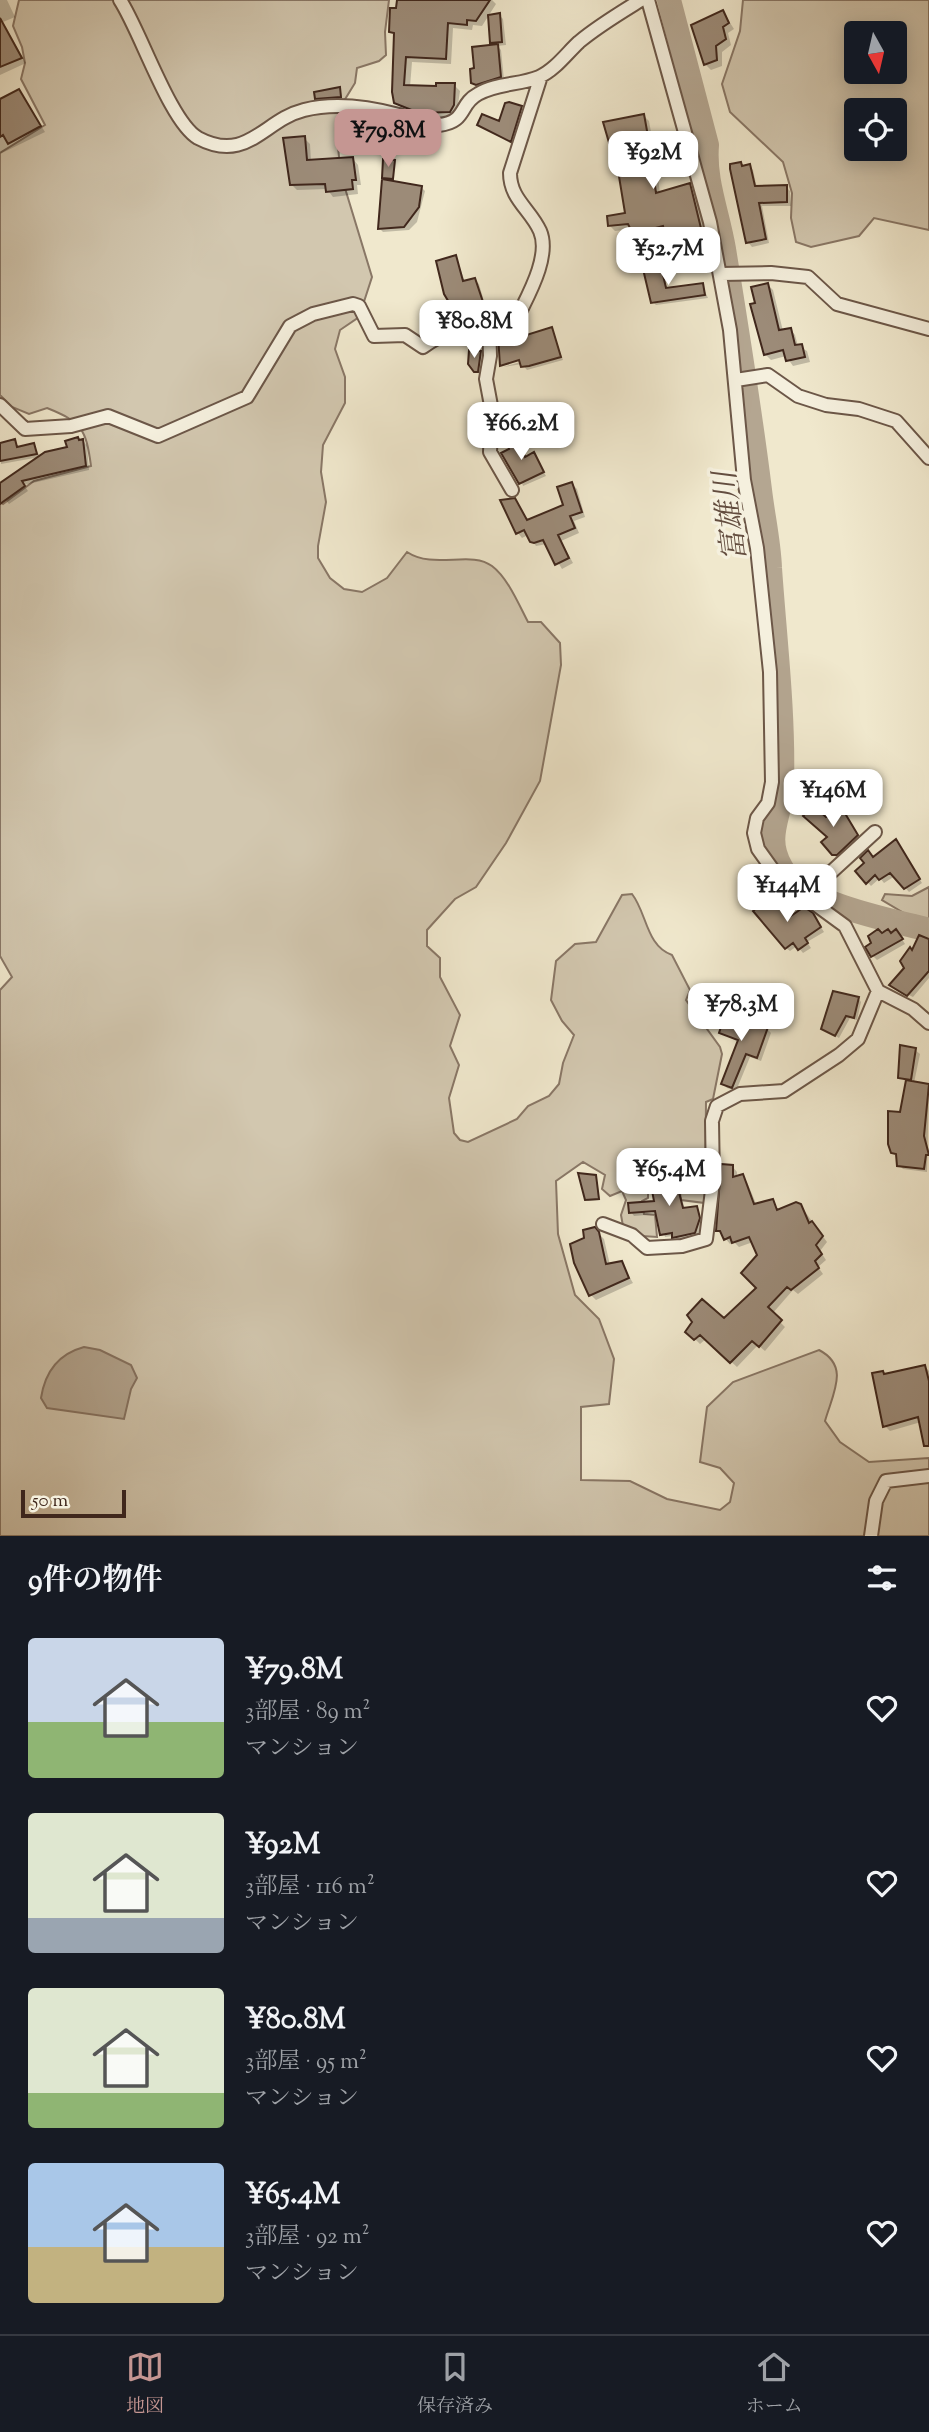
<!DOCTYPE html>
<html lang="ja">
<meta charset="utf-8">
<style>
body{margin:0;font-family:"Sorts Mill Goudy","Noto Serif JP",serif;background:#20242c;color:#f1f3f6;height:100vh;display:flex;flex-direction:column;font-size:26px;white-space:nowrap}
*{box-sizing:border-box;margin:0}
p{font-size:23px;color:#9ea1a6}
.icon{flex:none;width:38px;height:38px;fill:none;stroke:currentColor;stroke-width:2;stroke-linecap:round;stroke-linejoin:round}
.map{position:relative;height:1536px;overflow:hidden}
.sheet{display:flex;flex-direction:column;background:#171b24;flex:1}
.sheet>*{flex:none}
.needle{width:46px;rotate:172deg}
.fabs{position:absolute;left:844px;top:21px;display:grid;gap:14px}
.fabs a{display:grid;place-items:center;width:63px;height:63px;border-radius:7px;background:#171b24;box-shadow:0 4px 18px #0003;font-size:35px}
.scale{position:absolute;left:21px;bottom:18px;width:105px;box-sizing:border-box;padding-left:7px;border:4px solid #40271c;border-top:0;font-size:19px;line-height:24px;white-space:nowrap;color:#40271c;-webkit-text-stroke:5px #f5f0de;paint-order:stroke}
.price{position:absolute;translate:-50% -60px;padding:0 16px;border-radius:14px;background:#fff;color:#222;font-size:23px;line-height:46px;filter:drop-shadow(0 2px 4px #0008)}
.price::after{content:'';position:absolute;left:50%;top:42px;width:21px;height:16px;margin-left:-10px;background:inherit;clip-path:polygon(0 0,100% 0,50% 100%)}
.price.on{background:#c59692;color:#111}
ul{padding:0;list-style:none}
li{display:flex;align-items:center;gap:21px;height:175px;padding:0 28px}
li span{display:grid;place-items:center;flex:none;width:196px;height:140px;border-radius:7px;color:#555}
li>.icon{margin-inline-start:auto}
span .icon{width:84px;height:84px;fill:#fffc;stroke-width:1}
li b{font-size:30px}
h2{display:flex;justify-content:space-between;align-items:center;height:84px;padding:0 28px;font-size:30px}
.tab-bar{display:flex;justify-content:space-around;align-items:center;height:98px;border-top:2px solid #363941;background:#171b24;font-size:19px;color:#9ea1a6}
.tab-bar a{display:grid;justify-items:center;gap:4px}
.tab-bar .on{color:#c59692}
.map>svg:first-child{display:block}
.green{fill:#d2c7af;stroke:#897766;stroke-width:2;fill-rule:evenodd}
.water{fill:#b4a691;stroke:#867362;stroke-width:2}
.shadow{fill:#0003}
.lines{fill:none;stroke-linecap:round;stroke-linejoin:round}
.river{stroke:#b4a691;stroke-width:24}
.building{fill:#9c8b78;stroke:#40271c;stroke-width:2}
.minor-casing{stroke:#6c5748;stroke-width:16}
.minor{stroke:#f5f0de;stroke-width:12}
.labels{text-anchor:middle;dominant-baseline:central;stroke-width:7;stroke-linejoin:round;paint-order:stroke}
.water-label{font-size:30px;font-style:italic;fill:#634d3f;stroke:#f5f0de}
</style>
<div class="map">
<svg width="929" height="1536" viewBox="0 0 929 1536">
<rect width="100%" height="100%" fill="#f0e8cd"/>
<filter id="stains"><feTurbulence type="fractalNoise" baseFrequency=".00286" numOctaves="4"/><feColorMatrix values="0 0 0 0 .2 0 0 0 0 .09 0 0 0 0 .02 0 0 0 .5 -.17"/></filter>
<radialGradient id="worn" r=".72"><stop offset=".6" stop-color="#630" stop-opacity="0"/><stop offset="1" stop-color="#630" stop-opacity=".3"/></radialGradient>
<!-- green -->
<path class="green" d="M19,0H389L385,32L386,55L379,61L357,68L355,83L344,101L336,129L341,175L372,277L359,317L340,330L335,349L345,377V403L323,445L321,472L326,502L318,546V558L330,578L344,589L362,592L387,578L407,552C434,570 471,550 492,566C508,578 519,605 528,622H541L560,643L561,665L540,781L506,843L476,887L455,899L427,930V946L440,958V977L460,1015L450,1046L459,1065L449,1098L454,1133L460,1140L468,1142L517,1119L528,1106L549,1096L559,1084L563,1063L574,1035L562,1021L551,1000L556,961L575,944L596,942L622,895L632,894C647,913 646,946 672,955L690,990L686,1000L720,1047L722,1054L713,1099L706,1102L705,1203L681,1200L677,1170L648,1173V1198L642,1201L644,1214L655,1215L657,1237L642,1236L623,1226L621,1215L626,1200L622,1191L610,1196L602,1189L605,1175L583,1162L556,1181L558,1234L575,1295L599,1319L614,1359L609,1404L581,1407V1480L630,1481L667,1499L720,1510L730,1502L734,1483L720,1468L700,1462L707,1407L733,1382L819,1350C850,1366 833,1393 825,1421L840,1442L869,1462L929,1458V1536H0V990L12,977L0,956V502L3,504L34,481L91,466C86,429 82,422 47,408L29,414L12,407L0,395V153L45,125L21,79L25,63L22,47L13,26Z
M743,0H929V230L874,218L859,236L811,247L796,242L791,218L792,193L783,162L730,112L722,84L740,31ZM856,33H894V72H856ZM856,110H894V149H856Z
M929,887V919L909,916L882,900L885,894L912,896Z"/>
<!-- water -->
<path class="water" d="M84,1347L100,1350L131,1365L137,1378L131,1389L124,1419L47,1408L41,1398C45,1372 58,1354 84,1347Z"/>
<!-- shadow -->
<path class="shadow" d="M0,0H7L15,17L3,22L26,63L0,75Z
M399,0H492L496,4L482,26L473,25L472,30L453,28L451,64L412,62L410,87L438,88L454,85L460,91L456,118H426L402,109L396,102L392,10H398Z
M723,12L734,29L728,33L731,45L722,52V66L711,70L705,64Z
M499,15L503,19L506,45L497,46L501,50L504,80L481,88L473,82L476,70L496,46L492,42Z
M340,89L342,98H317Z
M19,91L45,132L0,154V98Z
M521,108L528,114L517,147L479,125L500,123Z
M644,116L649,121L653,143L675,139L680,144L683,157L656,161L660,194L690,185L695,190L712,262L680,269L674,263L666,232L640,239L633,229L615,231L610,226L627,215L618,156L614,152Z
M304,138L310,144L311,162L353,159L358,165L361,185H357L358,194L333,197L327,189L297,190L291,184Z
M394,162L393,183L422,188L425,191L417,222L409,230L383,232L379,228L383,178Z
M749,166L753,170L757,188L786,187L790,191L791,206H762L769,243L752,247L748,242Z
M456,257L465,282L475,280L479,284L488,315L471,320L464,309L458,312L454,308Z
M660,268L668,290L702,285L708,298L656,305L653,302Z
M768,285L773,290L783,331L790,329L795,335L798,346L807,351L810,362L793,366L786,356L771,360L765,354L757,304Z
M551,329L563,360L527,370L522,364L503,367L528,360L527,357L501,365L504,335L509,342Z
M480,353L484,357L482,375L475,371Z
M517,438L527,458L534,455L546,476L523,486L511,450Z
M15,441L19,449L34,445L40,457L1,464L0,445Z
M83,441L87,445L89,470L24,485L28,491L9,504L0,493V485Z
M572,484L577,489L585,517L574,521L579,533L561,541L573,563L562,569L547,544L536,546L528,535L522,538L518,533L514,500L528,522L565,506Z
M842,812L863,841L839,860L833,854L826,819Z
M896,841L922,883L909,892L895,876L884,883L880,878L871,886L857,871Z
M788,919H816L824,932L807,942L811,948L803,953L797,946L790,951L786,948Z
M882,935L900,936L905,944L877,960L873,956Z
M929,941V978L913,997L894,988L912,952Z
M858,998L861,1002L857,1020L850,1018L839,1038L823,1028Z
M767,1029L771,1033L761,1061L750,1057L736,1091L727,1088L723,1084L739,1042L721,1033Z
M915,1050L920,1054L914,1083L929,1086L927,1172L903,1169L899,1165L901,1113L907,1082L900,1077Z
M732,1166L737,1172V1178L742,1176L747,1182L757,1206L772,1201L779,1211L801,1206L827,1242L820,1251L826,1260L818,1267L823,1274L798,1294L793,1290L772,1314L785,1327L765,1351L758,1345L737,1367L706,1339L700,1344L687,1331L694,1322L724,1321L758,1288L759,1255L753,1242L739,1247L734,1242L730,1244L718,1230Z
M674,1175L685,1209L697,1208L702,1223L698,1236L685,1240H678L673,1236L665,1237L658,1214L634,1216L631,1212L656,1202Z
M595,1177L600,1200L588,1201L586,1199Z
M594,1229L604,1239L610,1265L621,1263L633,1283L596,1300L591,1295L586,1239Z
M925,1367L929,1371V1434L921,1422L890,1431L885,1426L883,1372L886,1376Z"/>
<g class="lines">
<!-- river -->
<path class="river" d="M669,0L707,145C704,181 718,213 724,249C737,329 750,409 760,490C763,516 769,542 770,568C775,640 784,713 782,785C782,816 763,835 781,867C800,904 892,920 929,930"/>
</g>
<!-- building -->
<path class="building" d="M397,0H490L476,21L467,20V25L448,23L446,59L406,57L404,85L436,86V83H455L454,105L450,112L419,113L394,103L392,92L394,33L389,32L390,8H396Z
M723,10L729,23L723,27L726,39L716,46L717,60L704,65L691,25Z
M500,13L502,42L490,43L488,15Z
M0,18L22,58L0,67Z
M498,44L501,77L476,85L471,83L470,69L474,68L472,47Z
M340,87L341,97L315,99L314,92Z
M19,89L41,126L8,144L3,135L0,137V99Z
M509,102L522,106L511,142L477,125L482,114L499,121L505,103Z
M644,114L649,142L676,137L678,152L651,157L656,193L690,183L708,257L673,264L663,226L633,234L628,224L608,226L607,216L625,213L615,152L612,153L603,122Z
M305,136L307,160L353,157L356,180H352L353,189L326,192L325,184L290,185L283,138Z
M383,159L395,160L393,179L382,178Z
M741,162L742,166L750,164L755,186L787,185V202L759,203L766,239L746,243L730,169V164Z
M382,179L422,186L419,207L404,227L378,229Z
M456,255L463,281L475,278L486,311L466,317L460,306L453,309L444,294L436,261Z
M661,266L666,288L703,283L705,295L651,303L643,269Z
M768,283L779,330L791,328L795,345L802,344L805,357L786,361L783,350L764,355L750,304L755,303L751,287Z
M552,327L561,357L529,366L521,367L519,360L500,366L498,335L504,333L507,341Z
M469,350L481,351L478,372H474L468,364Z
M518,436L525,457L534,452L544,472L519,484L501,453L509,449L506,441Z
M78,437L79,440L83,439L86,466L22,481L25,486L0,504V483L45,452L67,447L65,441Z
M15,439L17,447L34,443L37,454L0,461V443Z
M572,482L582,512L570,516L575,528L558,535L569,558L555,565L543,540L534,543L530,542L524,530L516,534L500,500L515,498L527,520L563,505L557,487Z
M813,805L826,817L843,810L858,835L837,855H832L821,842L827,837L803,816Z
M896,839L920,879L904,889L890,873L879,880L875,875L866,884L855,871L864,863L860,858L868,850L873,857Z
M771,896L788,918L804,907L813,913L821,927L805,938L808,943L798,950L793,943L785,949L753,911Z
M878,929L882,933L888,929L891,933L896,929L903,939L871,957L865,947L871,943L868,936Z
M919,935L929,939V971L907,996L889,985L904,968L900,961L910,947L912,950Z
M833,991L859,997L854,1018L846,1016L835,1036L821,1029Z
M726,1012L768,1027L757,1058L746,1054L732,1088L721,1084L738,1040L719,1033Z
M900,1045L916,1048L911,1080L898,1078Z
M906,1080L929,1084L924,1136L929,1155H926L924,1169L897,1166L896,1154L891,1153L888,1144V1111L900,1112Z
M721,1164L733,1165V1177L743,1174L754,1204L773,1199L777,1210L796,1202L801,1204L809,1223L812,1221L823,1236L816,1245L822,1254L815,1261L819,1268L791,1290L787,1287L768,1307L782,1320L759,1347L752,1341L730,1363L700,1335L694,1340L685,1332L692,1322L687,1315L702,1299L724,1318L756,1288L741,1273L757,1255L749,1237L732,1243L730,1237L724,1240L720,1231H716Z
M578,1173L596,1175L599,1199L585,1200Z
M674,1173L683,1208L697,1206L700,1218L695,1233L672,1238V1233L660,1235L655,1211L629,1213L628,1203L654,1201L650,1180Z
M595,1227L599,1232L606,1264L622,1261L629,1278L589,1296L574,1263L570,1244L584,1238L583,1230Z
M925,1365L929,1381V1446H924L918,1417L883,1427L872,1373L883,1371L884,1374Z"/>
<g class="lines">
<defs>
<path id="minor" d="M120,0C140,30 170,122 198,138C247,164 264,120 304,110C335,102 369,107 399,115C415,120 419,126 439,125C467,122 459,104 478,94C496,83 520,85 539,77C555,70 567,53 579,42C598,26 620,13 641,0
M648,0L710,222L730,330L744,480L757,548L770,672L772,782L768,803L757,818L754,833L758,849L778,877L845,926L878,991L913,1009L929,1023
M721,274L771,273L808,277L837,304L929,329
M489,321L490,356L486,379L492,411L490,452L512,490
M736,380L768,375L798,396L826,405L859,409L896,421L929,458
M0,405L25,429L71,426L108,416L158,436L247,397L290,326L313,314L353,304L359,306L374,336L405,335L423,347C453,325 487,322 521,310C531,290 550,254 540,231C530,209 510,199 510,173L541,76
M804,897L875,832
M603,1224L632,1235L647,1248L682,1246L706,1239L713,1182L712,1121L717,1106L740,1094L784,1091L839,1055L858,1039L878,991
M871,1536L876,1501L886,1481L929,1476"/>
</defs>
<!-- minor casing -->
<use href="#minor" class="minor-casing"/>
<!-- minor -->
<use href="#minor" class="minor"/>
</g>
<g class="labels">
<!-- water labels -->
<g class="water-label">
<text transform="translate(732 516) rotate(-97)">富雄川</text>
</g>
</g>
<rect width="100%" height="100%" filter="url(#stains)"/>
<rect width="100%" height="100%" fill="url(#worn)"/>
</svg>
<div class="fabs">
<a><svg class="needle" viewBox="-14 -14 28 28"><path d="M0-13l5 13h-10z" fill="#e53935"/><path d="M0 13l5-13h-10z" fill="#9ea1a6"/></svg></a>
<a><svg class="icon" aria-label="locate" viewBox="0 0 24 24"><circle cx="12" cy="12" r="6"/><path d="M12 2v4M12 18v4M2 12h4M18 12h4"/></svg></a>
</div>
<div class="scale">50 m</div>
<b class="price on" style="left:388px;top:169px">¥79.8M</b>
<b class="price" style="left:653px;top:191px">¥92M</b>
<b class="price" style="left:668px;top:287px">¥52.7M</b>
<b class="price" style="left:474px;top:360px">¥80.8M</b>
<b class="price" style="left:521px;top:462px">¥66.2M</b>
<b class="price" style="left:833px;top:829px">¥146M</b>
<b class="price" style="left:787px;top:924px">¥144M</b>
<b class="price" style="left:741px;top:1043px">¥78.3M</b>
<b class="price" style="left:669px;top:1208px">¥65.4M</b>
</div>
<section class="sheet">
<h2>9件の物件<svg class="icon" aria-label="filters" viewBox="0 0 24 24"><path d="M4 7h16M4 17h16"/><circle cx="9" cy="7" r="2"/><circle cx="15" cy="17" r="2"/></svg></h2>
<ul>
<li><span style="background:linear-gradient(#c9d6e8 60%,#8fb573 0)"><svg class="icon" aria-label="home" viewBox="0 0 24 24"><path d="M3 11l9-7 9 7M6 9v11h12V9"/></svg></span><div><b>¥79.8M</b><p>3部屋 · 89 m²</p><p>マンション</p></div><svg class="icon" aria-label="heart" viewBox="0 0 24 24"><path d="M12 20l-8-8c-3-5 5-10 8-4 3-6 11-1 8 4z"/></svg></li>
<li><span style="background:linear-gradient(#dfe7d0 75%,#9aa5b1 0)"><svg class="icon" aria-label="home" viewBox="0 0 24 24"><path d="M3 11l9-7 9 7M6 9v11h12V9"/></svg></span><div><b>¥92M</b><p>3部屋 · 116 m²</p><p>マンション</p></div><svg class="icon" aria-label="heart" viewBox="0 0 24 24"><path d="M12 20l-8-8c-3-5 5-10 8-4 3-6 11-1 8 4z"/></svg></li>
<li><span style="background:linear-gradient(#dfe7d0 75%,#8fb573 0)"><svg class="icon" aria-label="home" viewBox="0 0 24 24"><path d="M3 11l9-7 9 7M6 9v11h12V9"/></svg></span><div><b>¥80.8M</b><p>3部屋 · 95 m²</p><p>マンション</p></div><svg class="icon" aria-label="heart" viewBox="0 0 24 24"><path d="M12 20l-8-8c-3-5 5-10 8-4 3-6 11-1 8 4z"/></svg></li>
<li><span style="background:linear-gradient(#a9c7e8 60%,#c2b280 0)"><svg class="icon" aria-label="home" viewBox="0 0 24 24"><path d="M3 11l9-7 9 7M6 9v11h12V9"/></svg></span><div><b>¥65.4M</b><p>3部屋 · 92 m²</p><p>マンション</p></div><svg class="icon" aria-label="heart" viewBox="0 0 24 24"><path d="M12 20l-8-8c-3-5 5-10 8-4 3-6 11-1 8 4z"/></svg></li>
</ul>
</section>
<nav class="tab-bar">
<a class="on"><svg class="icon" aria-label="map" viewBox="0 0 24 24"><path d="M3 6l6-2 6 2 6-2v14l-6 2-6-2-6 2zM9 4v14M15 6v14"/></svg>地図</a>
<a><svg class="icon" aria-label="saved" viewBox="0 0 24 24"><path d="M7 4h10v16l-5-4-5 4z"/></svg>保存済み</a>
<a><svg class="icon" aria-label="home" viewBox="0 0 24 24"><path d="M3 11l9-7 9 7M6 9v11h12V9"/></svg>ホーム</a>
</nav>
